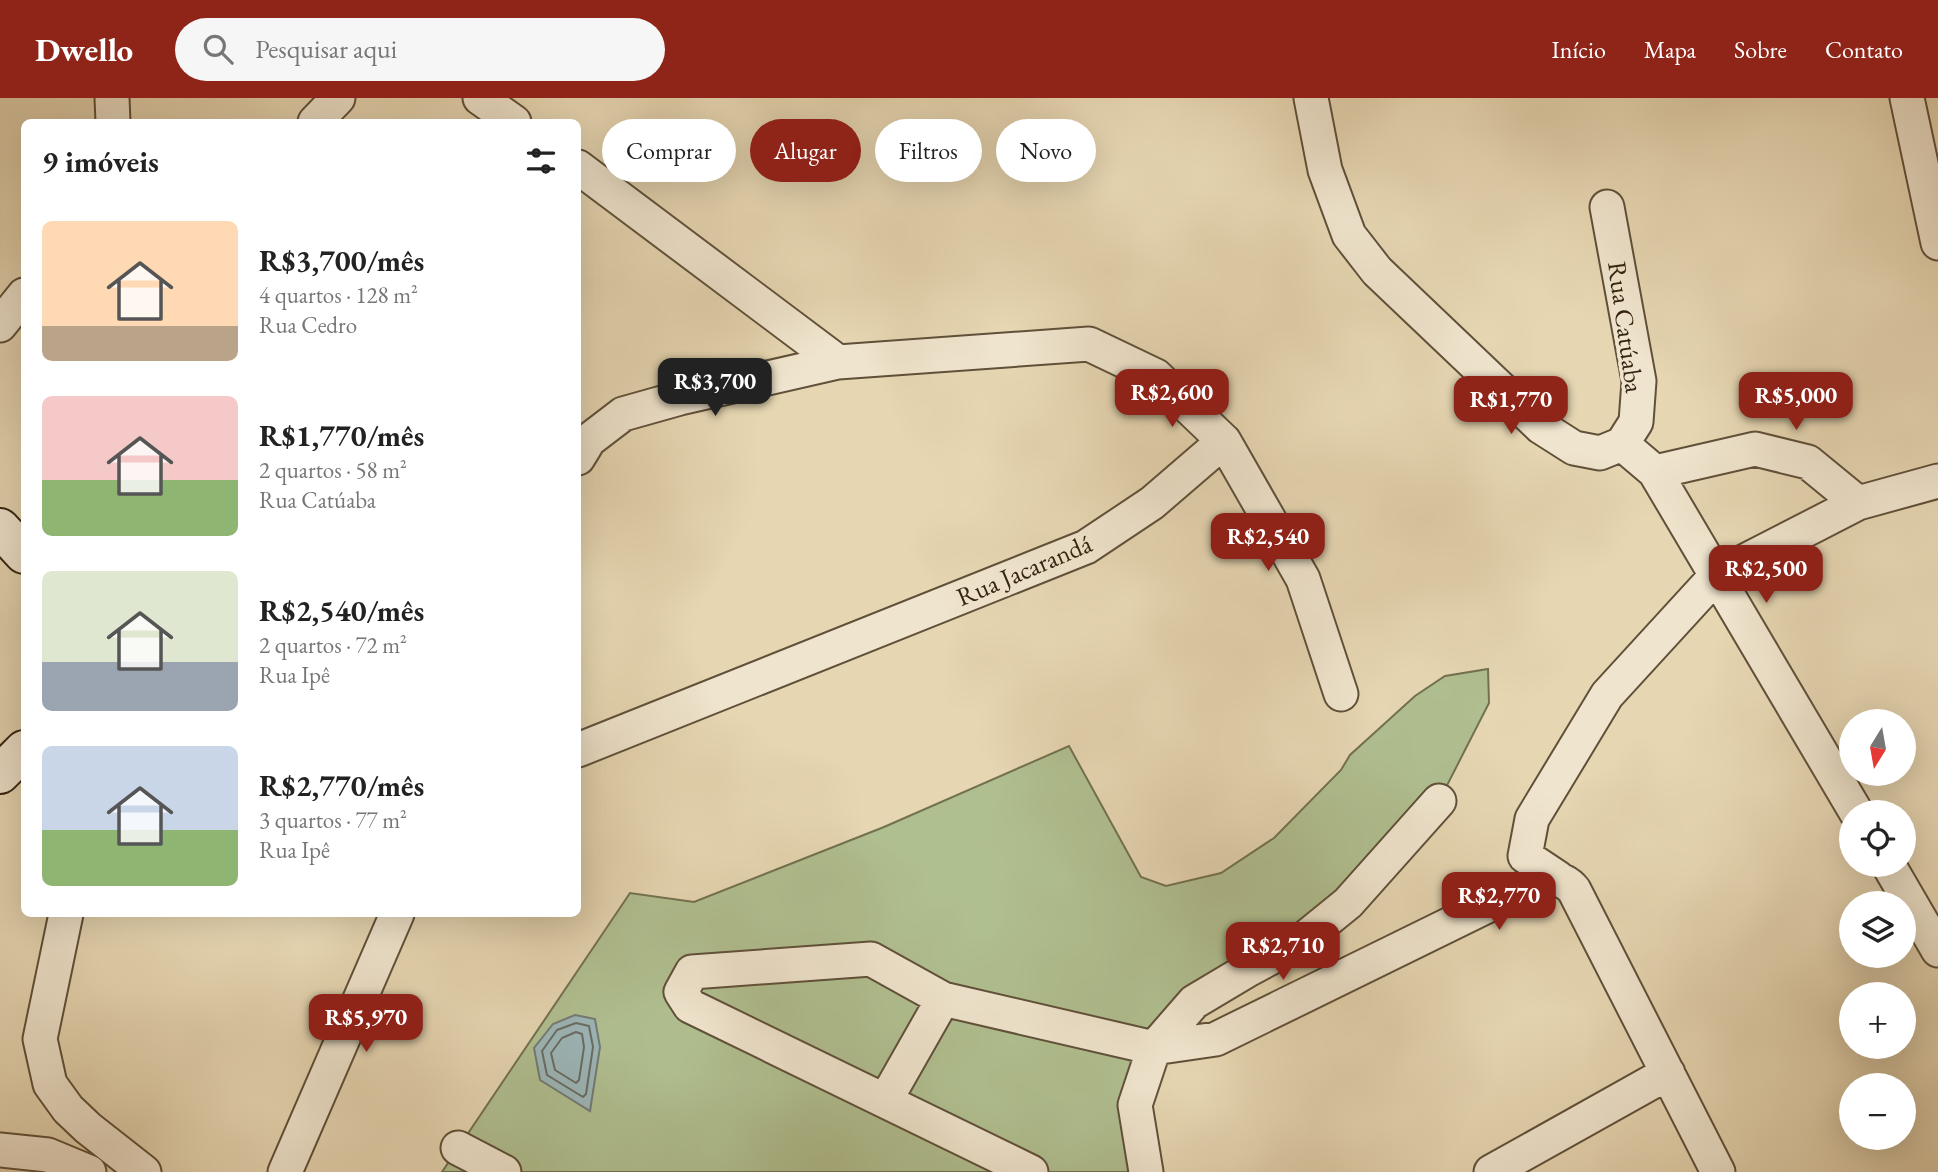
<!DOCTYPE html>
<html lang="pt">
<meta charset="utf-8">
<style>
body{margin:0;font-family:"EB Garamond",serif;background:#f6f6f6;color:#222;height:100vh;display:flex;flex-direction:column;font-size:26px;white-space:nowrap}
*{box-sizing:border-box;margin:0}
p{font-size:23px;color:#767676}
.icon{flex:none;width:38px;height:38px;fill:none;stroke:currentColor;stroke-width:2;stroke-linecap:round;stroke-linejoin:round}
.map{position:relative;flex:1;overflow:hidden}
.sheet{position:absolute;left:21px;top:21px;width:560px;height:798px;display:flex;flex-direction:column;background:#fff;border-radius:10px;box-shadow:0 7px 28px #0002}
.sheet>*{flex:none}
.banner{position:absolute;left:602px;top:21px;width:665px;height:63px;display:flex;gap:14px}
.needle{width:46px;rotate:191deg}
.tools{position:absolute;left:1839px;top:611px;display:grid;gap:14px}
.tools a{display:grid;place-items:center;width:77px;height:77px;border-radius:50%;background:#fff;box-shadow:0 7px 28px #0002;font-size:35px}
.price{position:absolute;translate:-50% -60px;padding:0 16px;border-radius:14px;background:#8f2418;color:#fff;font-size:23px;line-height:46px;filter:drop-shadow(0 2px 4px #0008)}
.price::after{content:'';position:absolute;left:50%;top:42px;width:21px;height:16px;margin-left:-10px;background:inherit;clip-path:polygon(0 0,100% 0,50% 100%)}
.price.current{background:#222;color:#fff}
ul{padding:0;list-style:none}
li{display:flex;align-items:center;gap:21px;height:175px;padding:0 21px}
li span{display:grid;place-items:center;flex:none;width:196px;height:140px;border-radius:10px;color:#555}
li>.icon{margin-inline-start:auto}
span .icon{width:84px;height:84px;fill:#fffc;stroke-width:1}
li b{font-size:30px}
h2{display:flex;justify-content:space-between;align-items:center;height:84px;padding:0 21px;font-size:30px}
.chip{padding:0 24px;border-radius:32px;background:#fff;box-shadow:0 7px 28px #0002;font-size:24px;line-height:63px}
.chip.current{background:#8f2418;color:#fff}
header{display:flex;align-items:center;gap:42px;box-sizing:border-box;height:98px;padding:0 35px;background:#8f2418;color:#fff}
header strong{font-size:33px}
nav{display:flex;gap:38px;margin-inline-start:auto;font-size:24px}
.search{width:490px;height:63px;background:#f6f6f6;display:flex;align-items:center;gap:18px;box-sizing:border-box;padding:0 24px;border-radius:38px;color:#767676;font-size:26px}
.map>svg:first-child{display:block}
.green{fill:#b0bf90;stroke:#727150;stroke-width:2}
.water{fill:#9cb6b8;stroke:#727b75;stroke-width:2}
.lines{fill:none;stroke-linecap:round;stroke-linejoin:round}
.shore{stroke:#686c64;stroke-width:2}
.street-casing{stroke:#605039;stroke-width:37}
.secondary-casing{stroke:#342311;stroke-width:42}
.street{stroke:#efe4cd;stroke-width:33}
.secondary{stroke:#efe4cd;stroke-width:38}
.labels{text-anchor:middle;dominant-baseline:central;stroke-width:7;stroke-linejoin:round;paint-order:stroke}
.street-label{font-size:26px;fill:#342311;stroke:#efe4cd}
</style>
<header>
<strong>Dwello</strong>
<div class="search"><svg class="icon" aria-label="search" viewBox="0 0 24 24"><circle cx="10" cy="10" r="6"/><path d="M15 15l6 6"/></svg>Pesquisar aqui</div>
<nav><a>Início</a><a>Mapa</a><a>Sobre</a><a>Contato</a></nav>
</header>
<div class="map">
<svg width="1938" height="1074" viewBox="0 0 1938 1074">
<rect width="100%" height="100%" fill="#e6d6b2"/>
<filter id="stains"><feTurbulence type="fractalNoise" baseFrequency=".00286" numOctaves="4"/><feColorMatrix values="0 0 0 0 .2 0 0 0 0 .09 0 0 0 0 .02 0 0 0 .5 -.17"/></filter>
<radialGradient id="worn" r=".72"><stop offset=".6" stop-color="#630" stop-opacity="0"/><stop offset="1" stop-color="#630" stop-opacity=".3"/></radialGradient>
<!-- green -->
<path class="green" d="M1488,571L1489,605L1439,703L1348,805L1154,950L1146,1074H442L630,795L694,804L884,729L1069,648L1141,779L1166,788L1221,775L1274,740L1341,672L1350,657L1415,598L1445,578Z"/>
<!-- water -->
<path class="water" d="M575,917L595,921L600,949L590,1013L540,982L534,950L553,926Z"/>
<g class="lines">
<!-- shore -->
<path class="shore" d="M576,925L589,928L593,949L586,996L583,999L547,977L542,953L557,932Z
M576,934L582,936L584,949L579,982L576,985L555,972L551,955L562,940Z"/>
<defs>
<path id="street" d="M112,0L113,24
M480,0L514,24
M1311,0L1325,72L1349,137L1377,173L1541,329L1574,350L1600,355L1622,346L1636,324L1639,283L1607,109
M1907,0L1938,145
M315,24L338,0
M578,69L838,264L1089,246L1156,278L1224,343L1152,405L1086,449L578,652
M0,227L24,197
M1224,343L1303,481L1341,596
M1622,346L1655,374L1856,714
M578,360L589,342L623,316L680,300L838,264
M1655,374L1755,351L1808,364L1858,405L1938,383
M1888,766L1938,852
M1558,780L1525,758L1532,721L1607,597L1716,478L1858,405
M66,816L40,941L50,986L68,1011L88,1030L144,1074
M885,1003L943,901
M458,1050L504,1074
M0,1052L48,1057L89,1074
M285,1074L397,816
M1031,1074L690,908L681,894L692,874L871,861L943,901L1154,950L1216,941L1546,779C1558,780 1567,783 1574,792L1718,1074
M1146,1074L1135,1007L1154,950L1194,904L1246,873L1300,844L1348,805L1439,703
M1491,1074L1668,975"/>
<path id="secondary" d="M0,430L24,456
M0,676L24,652"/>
</defs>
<!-- street casing -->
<use href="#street" class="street-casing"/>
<!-- secondary casing -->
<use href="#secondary" class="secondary-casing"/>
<!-- street -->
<use href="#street" class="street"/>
<!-- secondary -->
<use href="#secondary" class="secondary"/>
</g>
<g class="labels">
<!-- street labels -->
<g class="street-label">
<text transform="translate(1626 229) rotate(82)">Rua Catúaba</text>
<text transform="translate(1024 472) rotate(-23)">Rua Jacarandá</text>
</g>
</g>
<rect width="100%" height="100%" filter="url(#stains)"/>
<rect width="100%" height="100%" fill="url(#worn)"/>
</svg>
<div class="tools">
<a><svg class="needle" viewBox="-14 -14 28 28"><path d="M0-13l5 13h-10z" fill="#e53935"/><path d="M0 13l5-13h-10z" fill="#767676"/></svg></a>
<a><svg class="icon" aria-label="locate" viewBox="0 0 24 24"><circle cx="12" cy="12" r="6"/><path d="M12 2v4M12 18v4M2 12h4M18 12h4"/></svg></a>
<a><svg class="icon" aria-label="layers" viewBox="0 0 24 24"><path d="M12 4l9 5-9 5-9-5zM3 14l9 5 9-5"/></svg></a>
<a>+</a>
<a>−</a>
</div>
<b class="price current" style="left:715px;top:320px">R$3,700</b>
<b class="price" style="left:1172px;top:331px">R$2,600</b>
<b class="price" style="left:1796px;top:334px">R$5,000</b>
<b class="price" style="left:1511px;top:338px">R$1,770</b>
<b class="price" style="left:1268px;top:475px">R$2,540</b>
<b class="price" style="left:1766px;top:507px">R$2,500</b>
<b class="price" style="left:1499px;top:834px">R$2,770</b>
<b class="price" style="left:1283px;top:884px">R$2,710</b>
<b class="price" style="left:366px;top:956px">R$5,970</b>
<div class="banner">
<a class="chip">Comprar</a>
<a class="chip current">Alugar</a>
<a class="chip">Filtros</a>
<a class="chip">Novo</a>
</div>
<section class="sheet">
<h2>9 imóveis<svg class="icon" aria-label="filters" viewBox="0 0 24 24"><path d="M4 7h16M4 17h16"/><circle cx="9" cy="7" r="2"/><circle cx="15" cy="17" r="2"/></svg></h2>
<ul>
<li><span style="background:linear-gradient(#ffd9b3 75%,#b9a48a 0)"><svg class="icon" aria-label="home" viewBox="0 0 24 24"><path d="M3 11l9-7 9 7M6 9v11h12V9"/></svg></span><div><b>R$3,700/mês</b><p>4 quartos · 128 m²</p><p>Rua Cedro</p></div></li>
<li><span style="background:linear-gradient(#f6c9c9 60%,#8fb573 0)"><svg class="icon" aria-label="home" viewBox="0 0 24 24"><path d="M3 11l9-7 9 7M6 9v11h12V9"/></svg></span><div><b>R$1,770/mês</b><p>2 quartos · 58 m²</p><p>Rua Catúaba</p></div></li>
<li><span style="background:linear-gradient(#dfe7d0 65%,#9aa5b1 0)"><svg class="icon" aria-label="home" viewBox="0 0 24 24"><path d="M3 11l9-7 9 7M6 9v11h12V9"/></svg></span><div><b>R$2,540/mês</b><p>2 quartos · 72 m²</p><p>Rua Ipê</p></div></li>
<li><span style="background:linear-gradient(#c9d6e8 60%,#8fb573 0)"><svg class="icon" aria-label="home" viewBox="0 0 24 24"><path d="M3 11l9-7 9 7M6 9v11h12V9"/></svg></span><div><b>R$2,770/mês</b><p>3 quartos · 77 m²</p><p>Rua Ipê</p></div></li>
</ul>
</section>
</div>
